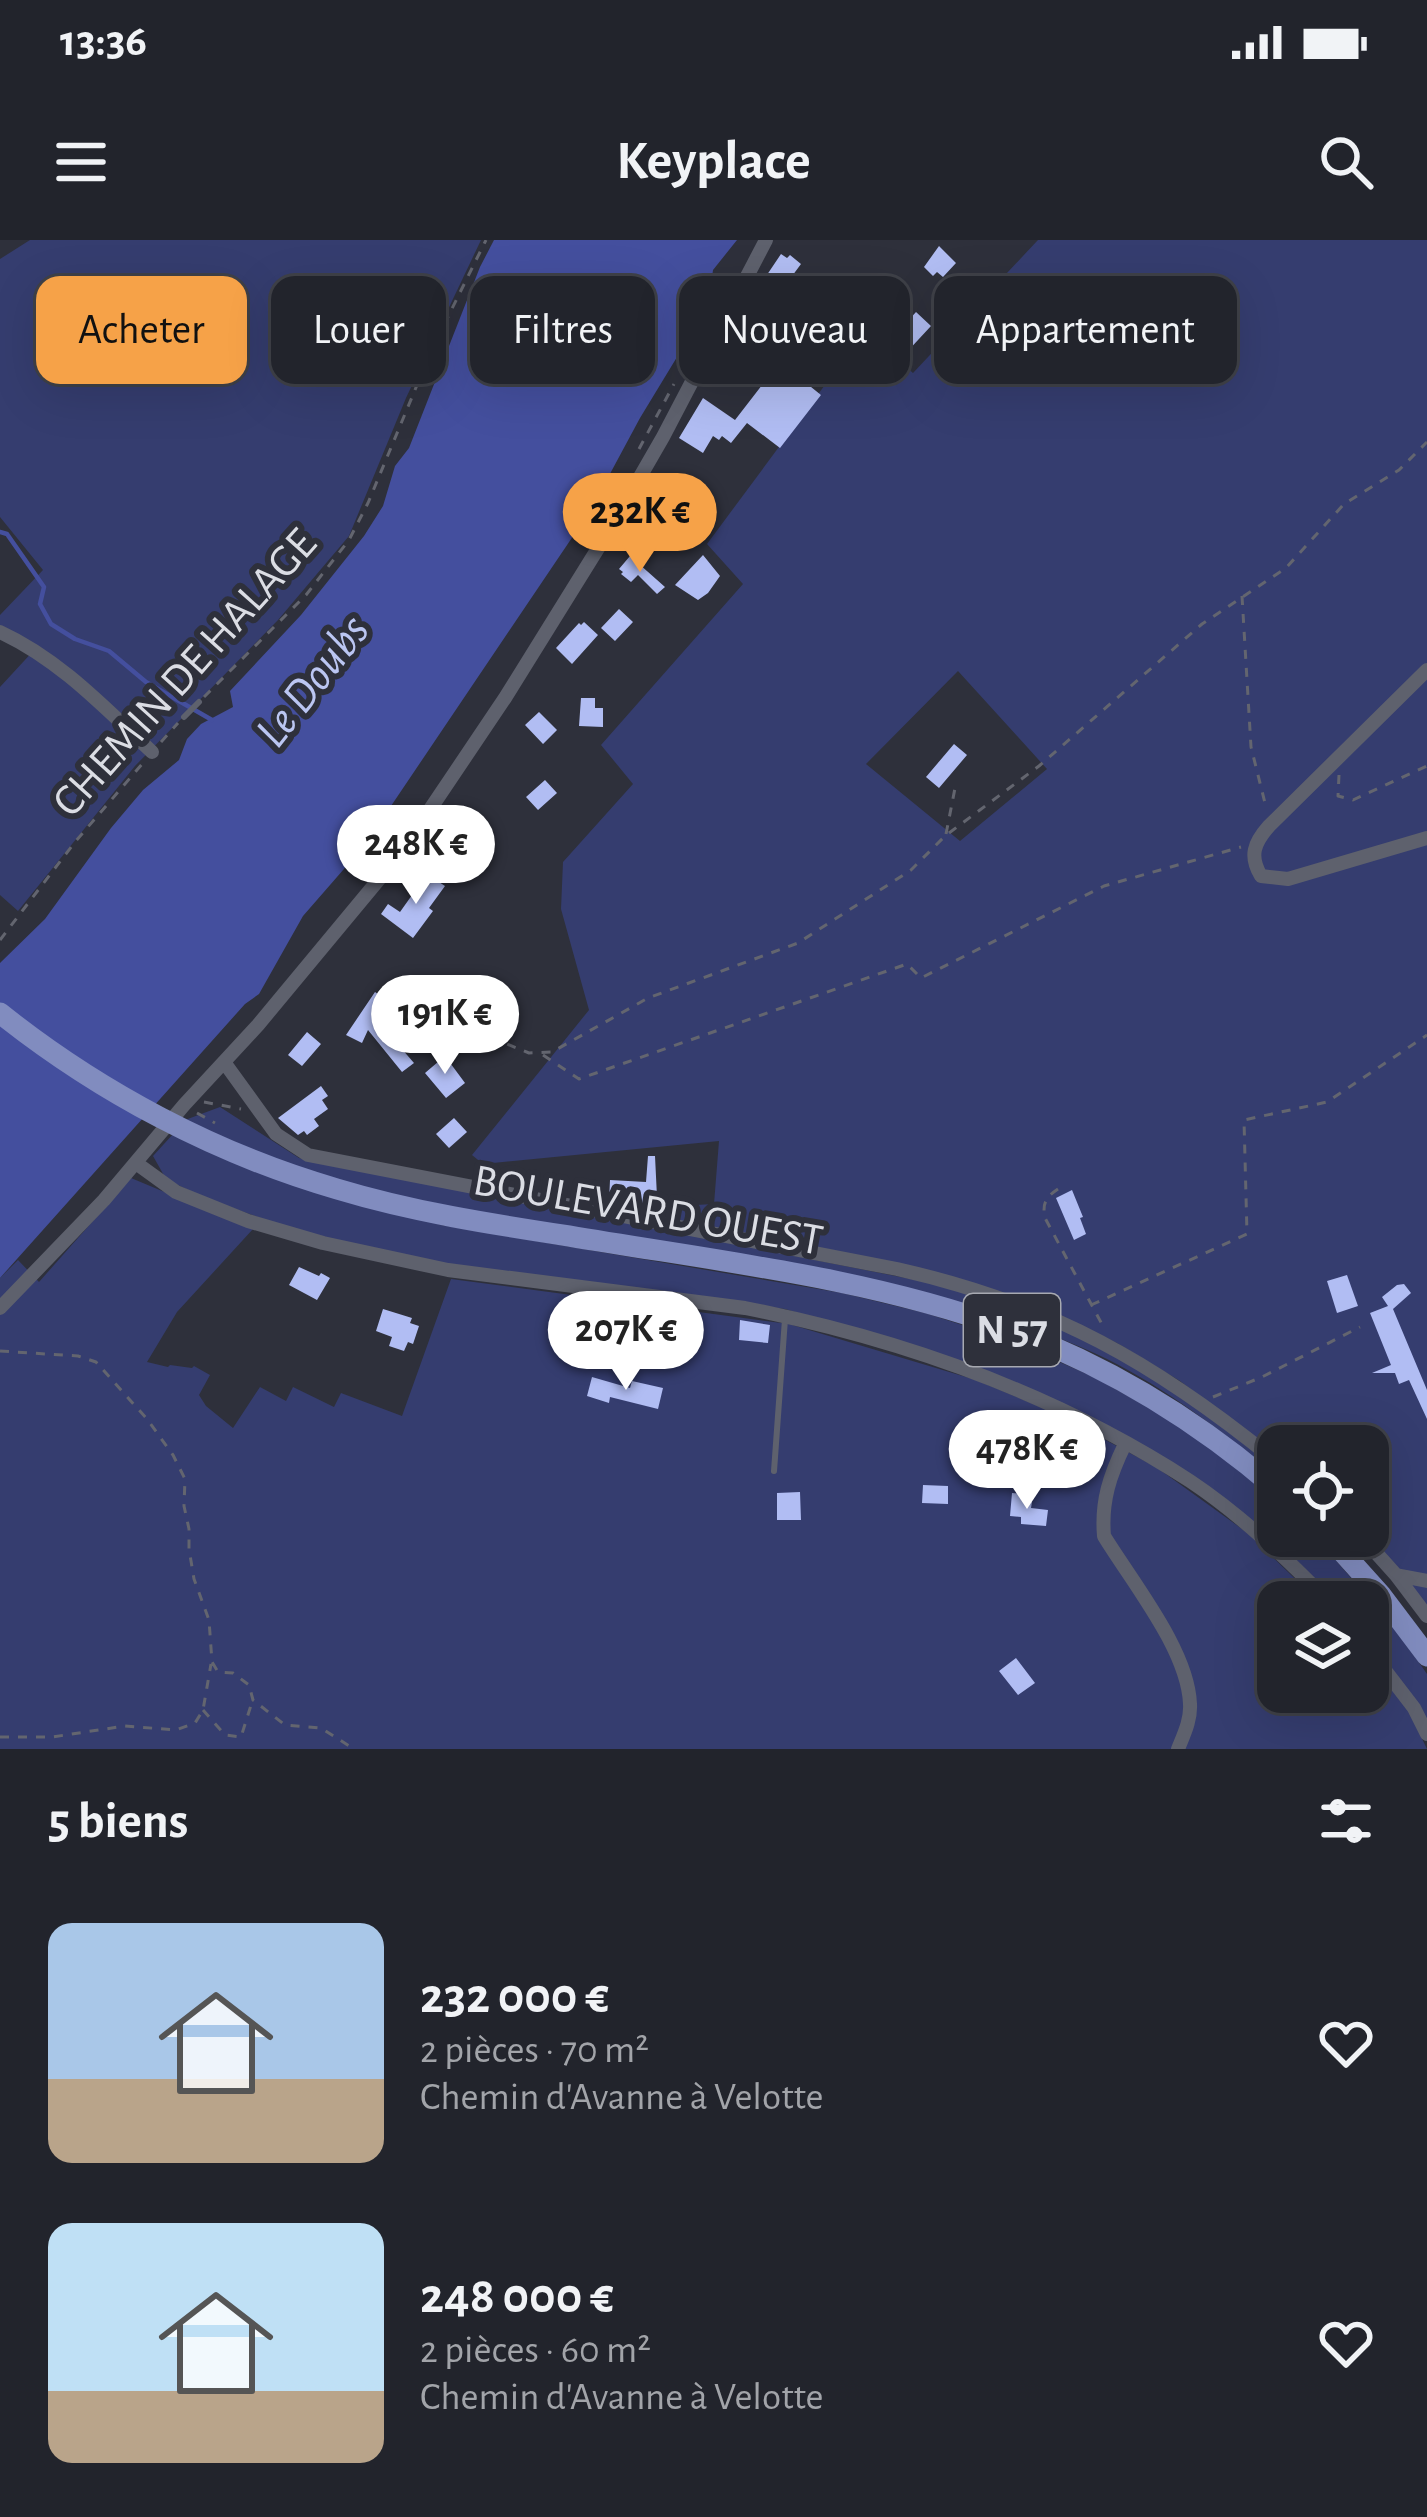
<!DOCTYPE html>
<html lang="fr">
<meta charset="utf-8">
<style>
body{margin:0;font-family:"Alegreya Sans",sans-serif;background:#2a2c34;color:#f1f3f6;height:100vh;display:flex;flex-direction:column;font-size:45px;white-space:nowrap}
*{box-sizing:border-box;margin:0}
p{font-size:39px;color:#a2a4a9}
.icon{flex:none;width:66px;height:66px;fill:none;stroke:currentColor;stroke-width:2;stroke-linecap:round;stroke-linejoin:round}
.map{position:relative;height:1509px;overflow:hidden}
.side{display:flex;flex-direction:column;background:#22242c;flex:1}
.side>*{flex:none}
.hud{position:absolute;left:36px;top:36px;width:1356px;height:108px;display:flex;gap:24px}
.controls{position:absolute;left:1257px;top:1185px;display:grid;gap:24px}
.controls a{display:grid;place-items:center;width:132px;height:132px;border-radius:24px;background:#22242c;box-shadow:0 12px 48px #0002,0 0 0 3px #3f4148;font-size:60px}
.price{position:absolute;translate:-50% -102px;padding:0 27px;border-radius:42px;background:#fff;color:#222;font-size:39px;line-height:78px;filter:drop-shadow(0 3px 6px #0008)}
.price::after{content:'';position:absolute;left:50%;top:72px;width:36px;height:27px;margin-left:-18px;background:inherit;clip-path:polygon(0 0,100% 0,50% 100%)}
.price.current{background:#f6a248;color:#111}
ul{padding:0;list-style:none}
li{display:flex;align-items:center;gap:36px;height:300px;padding:0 48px}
li span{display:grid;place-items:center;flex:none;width:336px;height:240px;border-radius:24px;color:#555}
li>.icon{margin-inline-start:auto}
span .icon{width:144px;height:144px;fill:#fffc;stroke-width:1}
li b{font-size:51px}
h2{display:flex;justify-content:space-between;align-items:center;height:144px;padding:0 48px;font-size:51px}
.tag{padding:0 42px;border-radius:24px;background:#22242c;box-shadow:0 12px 48px #0002,0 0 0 3px #3f4148;font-size:42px;line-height:108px}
.tag.current{background:#f6a248;color:#111}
.status{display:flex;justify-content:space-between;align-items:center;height:84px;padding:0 60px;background:#22242c;direction:ltr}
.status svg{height:33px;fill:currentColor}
header{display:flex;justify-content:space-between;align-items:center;height:156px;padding:0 48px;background:#22242c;font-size:54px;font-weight:700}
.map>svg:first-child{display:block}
.green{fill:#353d6f;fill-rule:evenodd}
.water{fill:#444f9e}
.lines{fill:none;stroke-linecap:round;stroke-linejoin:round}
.stream{stroke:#444f9e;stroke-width:4.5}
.building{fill:#b1bdf3}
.path{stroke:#63656f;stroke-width:3;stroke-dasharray:9 9;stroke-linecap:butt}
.service{stroke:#5e616d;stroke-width:6}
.minor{stroke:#5e616d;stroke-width:14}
.primary{stroke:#818cbf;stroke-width:21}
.labels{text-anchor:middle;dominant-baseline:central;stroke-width:12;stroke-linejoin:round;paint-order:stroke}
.shield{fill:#2e303b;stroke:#a7a9b1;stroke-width:3}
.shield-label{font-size:42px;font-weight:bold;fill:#dbdde4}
.street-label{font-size:45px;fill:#dbdde4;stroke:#2e303b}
.water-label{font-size:48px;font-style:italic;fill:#bbc6f2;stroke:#2e303b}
</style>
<div class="status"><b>13:36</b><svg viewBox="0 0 49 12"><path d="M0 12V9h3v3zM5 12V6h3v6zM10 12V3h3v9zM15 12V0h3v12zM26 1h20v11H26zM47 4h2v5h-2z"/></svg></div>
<header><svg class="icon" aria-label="menu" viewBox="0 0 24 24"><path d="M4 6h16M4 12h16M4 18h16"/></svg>Keyplace<svg class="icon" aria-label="search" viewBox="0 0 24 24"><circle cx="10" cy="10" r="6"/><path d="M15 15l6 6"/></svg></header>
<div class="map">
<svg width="1427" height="1509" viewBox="0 0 1427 1509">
<rect width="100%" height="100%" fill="#2e303b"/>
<!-- green -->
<path class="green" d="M30,0H481L406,158L349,296L278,380L135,526L18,671L0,655V447L36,408L0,389V375L43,330L0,277V19Z
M1038,0H1427V1370L1367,1296L1368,1206H1278V1216L1180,1141L1117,1103L1020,1057L891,1022L659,977L658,967L714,964L719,901L483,924L472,915L589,770L561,669L563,622L633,544L601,505L743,344L707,304L865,91L913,133ZM958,431L1047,529L960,601L866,524Z
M220,867L299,918L941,1045C976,1056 1013,1064 1046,1080C1131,1119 1207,1170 1278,1229V1237C1224,1193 1169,1150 1107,1119C1076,1104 1043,1092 1011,1079L375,951L273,919L185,880Z
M174,893L441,985L842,1053L925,1073L1006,1099L1094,1137L1176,1183L1239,1230L1278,1264V1296H1314L1319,1301L1397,1391L1427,1434V1482L1385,1418L1368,1398V1362H1337L1214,1251L924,1110L785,1069L453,1025L306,994L204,958L166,939L153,916Z
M131,938L253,989L177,1072L147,1122L168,1127L170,1125L192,1128L194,1126L210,1135L199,1155L206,1166L233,1188L260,1147L286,1161L293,1147L334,1167L341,1153L402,1176L451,1039L789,1084L976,1140L1055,1173L1156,1227L1249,1294L1319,1362H1278V1452H1368V1416L1406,1466L1427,1509H0V1038L18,1020L39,1042Z"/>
<!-- water -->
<path class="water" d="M494,0H737L713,30L708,66L640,178L590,271L364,606L303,676L259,754L245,764L0,1038V723L45,679L111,588L143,550L179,520L187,499L201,484L233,467L230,451L301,375L364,296L383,266L395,226L409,208L480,27Z"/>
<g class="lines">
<!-- stream -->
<path class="stream" d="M0,292L7,294L44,347L40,364L51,384L75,399L109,411L146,442L212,480"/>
</g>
<!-- building -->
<path class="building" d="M939,6L956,23L943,37L937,32L933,36L924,27Z
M781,14L787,18L790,15L801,24L775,59L780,62L774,71L752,57Z
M916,72L931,86L905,114L890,101Z
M780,122L821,155L780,208L747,183L731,203L722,196L719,200L713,196L703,213L679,198L703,158L735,180Z
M678,244L698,261L686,275L666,258Z
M703,315L720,336L708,353L698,360L675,345Z
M630,316L665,347L657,354L638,335L631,342L621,334L623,332L619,329Z
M619,369L633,382L615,401L601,388Z
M584,382L598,395L572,424L556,408L579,383L581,385Z
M581,458H595V468H603V487L579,486Z
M539,472L557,490L543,504L525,485Z
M954,504L967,515L939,548L926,537Z
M545,540L557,553L538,570L526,557Z
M427,634L445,646L429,668L433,671L413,698L381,674L388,664L400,672Z
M375,752L395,766L382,786L414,823L402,832L368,790L362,803L346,795Z
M307,792L321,804L302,826L288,815Z
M445,816L465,843L446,858L425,833Z
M321,846L328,856L322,860L328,869L314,879L319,886L307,895L304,891L298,895L278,878Z
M454,878L467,892L449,908L436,894Z
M648,916H655L657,957H645L644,963L609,962L610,940L646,942Z
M1072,950L1083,977L1080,978L1086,994L1074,1000L1056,958Z
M299,1027L319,1036L321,1033L330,1038L317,1060L289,1045Z
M1347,1035L1358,1066L1337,1073L1327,1041Z
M1404,1044L1411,1053L1393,1069L1427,1150V1179L1409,1140L1399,1144L1395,1133H1372L1391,1125L1370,1073L1388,1066L1382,1057L1397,1045Z
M383,1069L412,1078L410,1083L419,1086L413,1104L408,1102L404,1111L389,1106L392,1097L376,1091Z
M740,1080L770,1085L768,1103L739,1100Z
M592,1137L630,1148L632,1141L663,1148L658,1169L610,1157L609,1163L587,1156Z
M923,1245L948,1246V1264L922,1263Z
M800,1252L801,1280H777V1253Z
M1012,1253L1024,1254V1261L1032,1262L1031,1268L1048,1270L1046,1286L1021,1284V1277L1010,1276Z
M1016,1418L1035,1443L1018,1455L999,1431Z"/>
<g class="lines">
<!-- path -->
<path class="path" d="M639,209L674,144
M1242,356L1251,507L1266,567
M204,457L306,355L349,300L368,263L432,109L486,0
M161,502L178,483
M1339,535L1338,556L1353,560L1427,526
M946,594L956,543
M0,700L75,602L143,523
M404,775L455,783L529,813L552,812L648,758L798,703L911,630L945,596L1039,526L1202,384L1286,328L1344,264L1399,230L1427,202
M543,815L579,839L907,724L921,738L1104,646L1241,607
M204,862L241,869
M197,873L215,883
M1058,949C1046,957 1042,963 1045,978L1104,1088
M1091,1065L1247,994L1244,880L1327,862L1427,795
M0,1111L78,1116L96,1122L147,1179L173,1215L185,1239L184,1266L189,1289V1309L194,1339L209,1380L212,1422L218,1432L233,1433L249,1445L253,1460L285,1485L321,1488L354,1509
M1213,1157L1262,1137L1360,1087
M203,1470L225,1495L241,1497L252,1462
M0,1497H52L125,1486L176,1490L195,1483L203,1470L211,1424"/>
<!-- service -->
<path class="service" d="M184,477L199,462
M774,1231L785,1079"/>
<!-- minor -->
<path class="minor" d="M0,392C59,419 105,468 152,512
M1427,430L1269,586C1254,603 1249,616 1261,636L1288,639L1427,598
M224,822L276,894L308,915L897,1029C1052,1064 1156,1123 1278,1223
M136,923L176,952L248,981L323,1003L448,1030L745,1068C901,1099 1056,1154 1190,1241C1241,1275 1286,1318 1329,1362
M0,1068L104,960L184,865L258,785L400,614L505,458L610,289L663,197L766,0
M1125,1204C1110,1235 1101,1261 1104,1296C1132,1342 1188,1410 1190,1464C1191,1480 1184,1494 1178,1509
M1361,1296L1396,1335L1427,1376
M1396,1335L1427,1341
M1368,1408L1414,1468L1427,1494"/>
<!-- primary -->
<path class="primary" d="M0,773C99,852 216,914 337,949C413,972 491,984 569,996C715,1021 866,1037 1006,1088C1107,1125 1197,1180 1278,1250
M1328,1296L1381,1355L1427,1416"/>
</g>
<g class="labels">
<!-- shield labels -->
<rect class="shield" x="964" y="1054" width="96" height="72" rx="9"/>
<g class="shield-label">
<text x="1012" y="1090">N 57</text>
</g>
<!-- street labels -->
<g class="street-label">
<text transform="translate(185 433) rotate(-48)">CHEMIN DE HALAGE</text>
<text transform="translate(648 971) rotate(10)">BOULEVARD OUEST</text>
</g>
<!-- water labels -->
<g class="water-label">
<text transform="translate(313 442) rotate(-52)">Le Doubs</text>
</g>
</g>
</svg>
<div class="controls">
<a><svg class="icon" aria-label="locate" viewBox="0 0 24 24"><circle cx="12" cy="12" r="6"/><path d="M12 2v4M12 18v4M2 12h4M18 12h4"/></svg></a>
<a><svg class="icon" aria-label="layers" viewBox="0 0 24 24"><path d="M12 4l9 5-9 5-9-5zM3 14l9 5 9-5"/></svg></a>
</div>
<b class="price current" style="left:640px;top:335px">232K €</b>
<b class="price" style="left:416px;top:667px">248K €</b>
<b class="price" style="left:445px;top:837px">191K €</b>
<b class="price" style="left:626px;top:1153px">207K €</b>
<b class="price" style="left:1027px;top:1272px">478K €</b>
<div class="hud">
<a class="tag current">Acheter</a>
<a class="tag">Louer</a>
<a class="tag">Filtres</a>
<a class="tag">Nouveau</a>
<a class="tag">Appartement</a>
</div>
</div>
<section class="side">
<h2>5 biens<svg class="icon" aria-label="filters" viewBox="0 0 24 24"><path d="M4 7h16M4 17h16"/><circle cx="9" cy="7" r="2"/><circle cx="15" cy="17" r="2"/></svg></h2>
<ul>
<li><span style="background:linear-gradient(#a9c7e8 65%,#b9a48a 0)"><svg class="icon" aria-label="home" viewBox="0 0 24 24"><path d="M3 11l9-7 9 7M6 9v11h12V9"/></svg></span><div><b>232 000 €</b><p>2 pièces · 70 m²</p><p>Chemin d'Avanne à Velotte</p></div><svg class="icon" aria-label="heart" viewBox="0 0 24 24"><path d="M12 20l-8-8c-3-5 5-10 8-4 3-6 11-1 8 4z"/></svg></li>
<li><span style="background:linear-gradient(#bfe0f5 70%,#b9a48a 0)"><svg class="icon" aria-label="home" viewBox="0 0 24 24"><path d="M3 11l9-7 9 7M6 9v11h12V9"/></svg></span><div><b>248 000 €</b><p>2 pièces · 60 m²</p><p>Chemin d'Avanne à Velotte</p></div><svg class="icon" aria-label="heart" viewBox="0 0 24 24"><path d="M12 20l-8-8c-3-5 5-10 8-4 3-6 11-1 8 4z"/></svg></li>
</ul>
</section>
